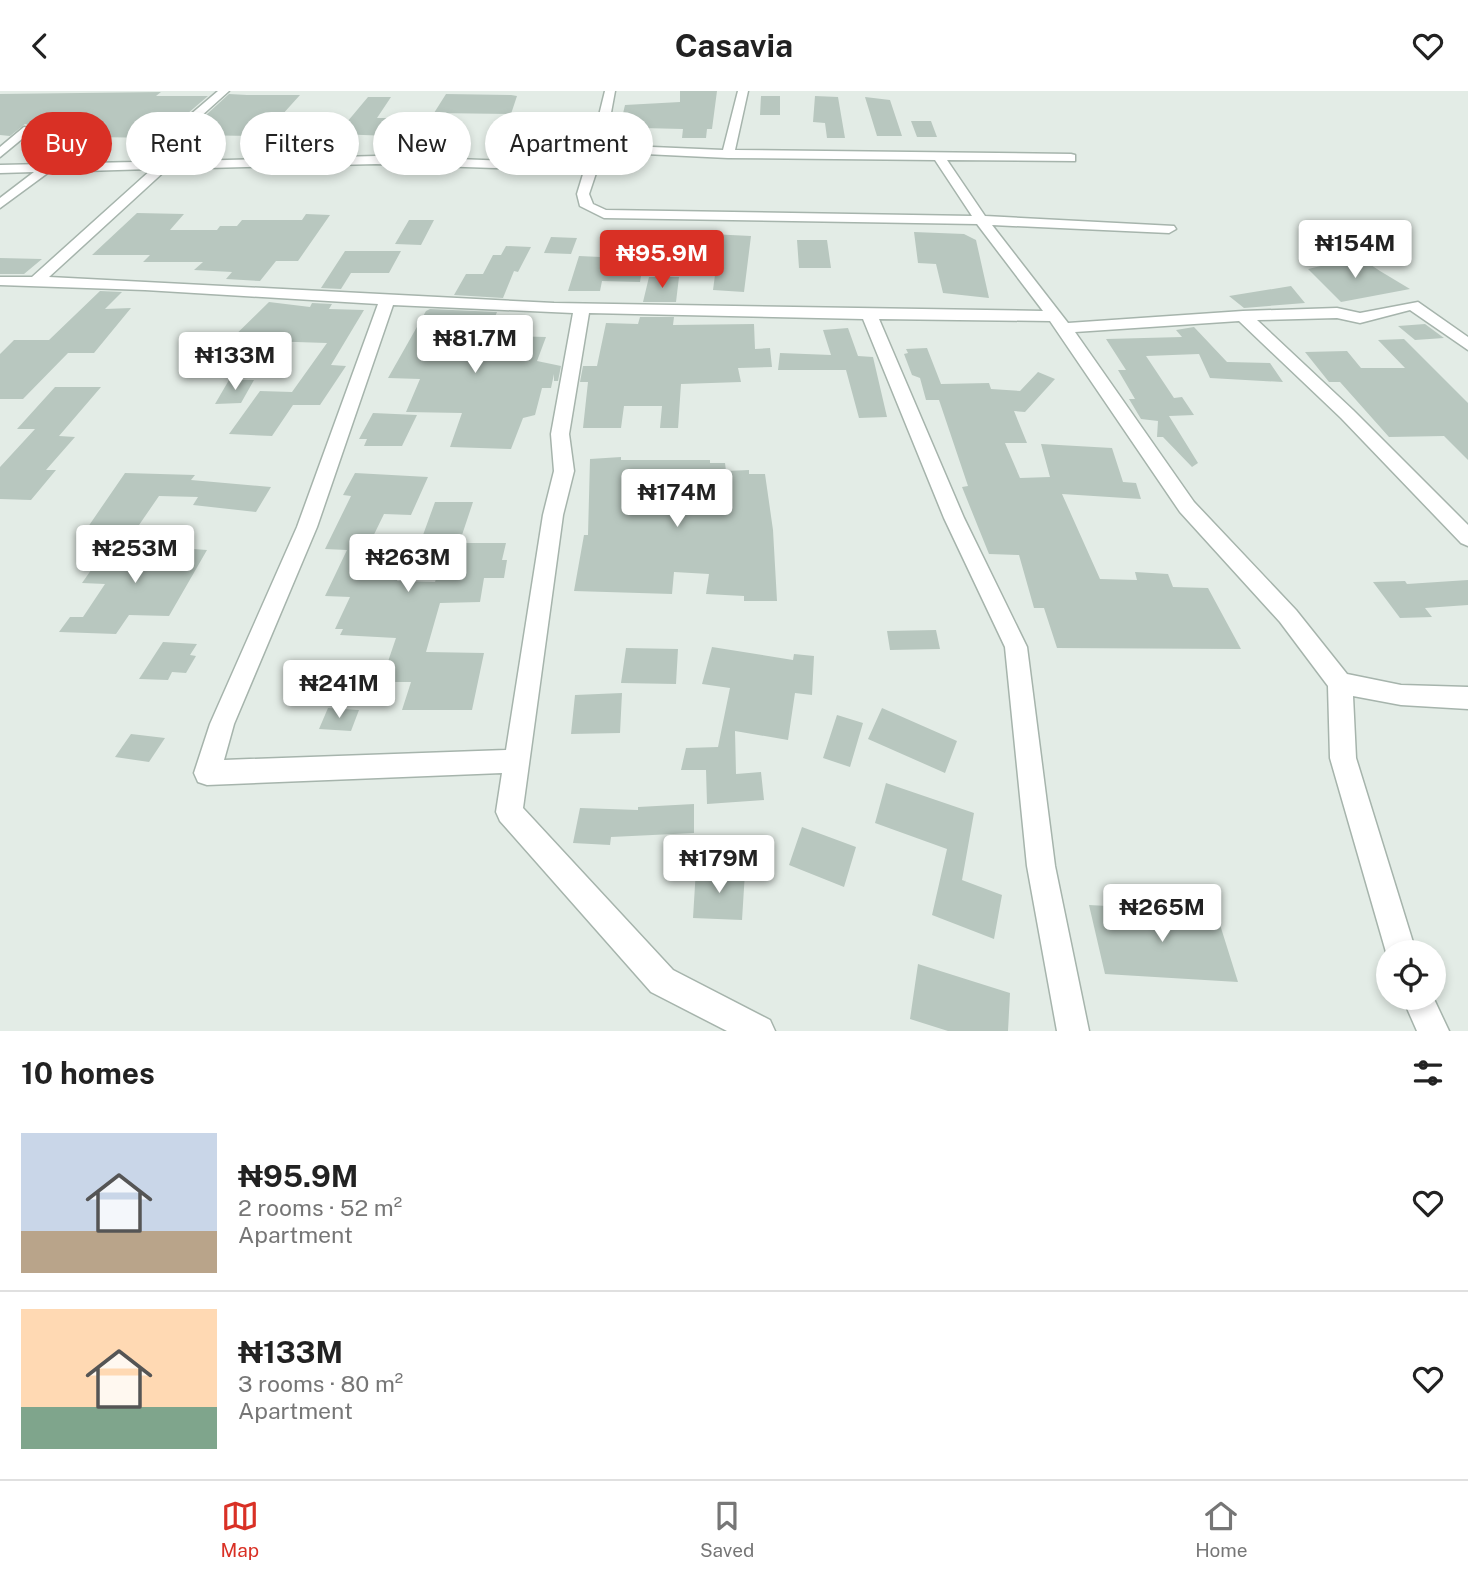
<!DOCTYPE html>
<meta charset="utf-8">
<style>
body{margin:0;font-family:"Public Sans",sans-serif;background:#f6f6f6;color:#222;height:100vh;display:flex;flex-direction:column;font-size:26px;white-space:nowrap}
*{box-sizing:border-box;margin:0}
p{font-size:23px;color:#767676}
.icon{flex:none;width:38px;height:38px;fill:none;stroke:currentColor;stroke-width:2;stroke-linecap:round;stroke-linejoin:round}
.map{position:relative;height:940px;overflow:hidden}
.sheet{display:flex;flex-direction:column;background:#fff;flex:1}
.sheet>*{flex:none}
.banner{position:absolute;left:21px;top:21px;width:700px;height:63px;display:flex;gap:14px}
.buttons{position:absolute;left:1376px;top:849px;display:grid;gap:14px}
.buttons a{display:grid;place-items:center;width:70px;height:70px;border-radius:50%;background:#fff;box-shadow:0 4px 10px #0003;font-size:35px}
.price{position:absolute;translate:-50% -60px;padding:0 16px;border-radius:7px;background:#fff;color:#222;font-size:23px;line-height:46px;filter:drop-shadow(0 2px 4px #0008)}
.price::after{content:'';position:absolute;left:50%;top:42px;width:21px;height:16px;margin-left:-10px;background:inherit;clip-path:polygon(0 0,100% 0,50% 100%)}
.price.active{background:#d93025;color:#fff}
ul{padding:0;list-style:none}
li{display:flex;align-items:center;gap:21px;height:175px;padding:0 21px}
li+li{border-top:2px solid #e0e0e0}
li span{display:grid;place-items:center;flex:none;width:196px;height:140px;border-radius:0px;color:#555}
li>.icon{margin-inline-start:auto}
span .icon{width:84px;height:84px;fill:#fffc;stroke-width:1}
li b{font-size:30px}
h2{display:flex;justify-content:space-between;align-items:center;height:84px;padding:0 21px;font-size:30px}
.pill{padding:0 24px;border-radius:32px;background:#fff;box-shadow:0 4px 10px #0003;font-size:24px;line-height:63px}
.pill.active{background:#d93025;color:#fff}
header{display:flex;justify-content:space-between;align-items:center;height:91px;padding:0 21px;background:#fff;font-size:32px;font-weight:700}
.tabs{display:flex;justify-content:space-around;align-items:center;height:98px;border-top:2px solid #e0e0e0;background:#fff;font-size:19px;color:#767676}
.tabs a{display:grid;justify-items:center;gap:4px}
.tabs .active{color:#d93025}
.map>svg:first-child{display:block}
.building{fill:#b8c7bf}
.lines{fill:none;stroke-linecap:round;stroke-linejoin:round}
.minor-casing{stroke:#a6b4ac;stroke-width:3}
.minor{fill:#fff;fill-rule:evenodd}
</style>
<header><svg class="icon" aria-label="back" viewBox="0 0 24 24"><path d="M15 5l-7 7 7 7"/></svg>Casavia<svg class="icon" aria-label="heart" viewBox="0 0 24 24"><path d="M12 20l-8-8c-3-5 5-10 8-4 3-6 11-1 8 4z"/></svg></header>
<div class="map">
<svg width="1468" height="940" viewBox="0 0 1468 940">
<rect width="100%" height="100%" fill="#e3ece6"/>
<!-- building -->
<path class="building" d="M680,0H717L712,38H707L706,47H682L683,38L642,37L640,48H617L625,14L680,11Z
M161,1L156,5H208L159,47L30,45L36,36L25,33L10,45L0,44V3Z
M229,3L247,4H300L263,45L184,44Z
M446,3L511,4L517,5L511,23L434,22Z
M761,5H780V24H760Z
M815,5L838,6L845,47H827L825,32L813,31Z
M368,6H391L377,27H403L390,45L337,43Z
M865,6L890,9L902,45H877Z
M911,30H931L937,46H917Z
M137,122L184,123L170,139H217L220,135H237L242,129H302L306,123L330,124L298,170H276L260,190L226,188L232,181L194,179L203,171H143L150,164H92Z
M409,129H434L421,154L395,153Z
M914,141L964,143L976,149L989,207L943,202L936,173L918,172Z
M690,142L751,145L744,201L713,199L715,184L684,183Z
M551,146L577,147L571,163L544,162Z
M797,149H827L831,177H799Z
M506,155L531,156L518,181L514,180L503,207L454,204L466,183H483L493,164H501Z
M345,160H401L389,182H351L341,198L321,197Z
M579,165L644,168L640,191L602,190L600,200H568Z
M1359,166L1380,180L1410,198L1341,211L1308,178Z
M0,167L42,168L24,183H0Z
M649,186H679L676,211H643Z
M1291,195L1305,212L1244,217L1229,205Z
M100,200L122,201L105,218L131,217L94,262H68L23,308H0V263L14,249H49Z
M269,211L310,216L312,212L332,213L329,218L364,219L331,274L346,275L320,314H293L272,345L229,343L260,300L292,301L327,252L265,250L248,274L191,272L204,256L222,257Z
M430,218L497,221L495,226H513L506,245L546,246L537,270L561,275L558,290H554V283L551,297H542L535,324L523,327L511,358L450,356L462,322L406,321L420,288L388,287L426,220Z
M640,226H674L673,234L754,233L755,258L770,257L772,276L738,277L741,291L681,293L678,337H660L662,315H624L621,337H583L588,291H580L583,275H597L606,232L638,233Z
M1425,233L1444,247L1415,249L1398,235Z
M1194,236L1227,271L1270,272L1283,291L1210,287L1199,263L1146,265L1174,307L1182,306L1194,324L1169,325L1198,372L1192,376L1163,346H1157L1158,330L1141,328L1129,308H1135L1118,279H1126L1106,248L1182,246L1176,239Z
M848,237L858,265L873,266L887,326L859,327L846,279H778L780,262L831,264L823,239Z
M1404,248L1468,312V369L1444,345L1389,346L1340,291H1329L1305,261L1347,260L1361,277H1405L1378,249Z
M927,257L941,293L989,292L991,298L1020,300L1038,281L1055,288L1025,321L1014,320L1027,352H1005L1020,387L1050,386L1041,353L1112,357L1123,391L1136,392L1141,408L1062,403L1100,488L1137,489L1135,481L1168,483L1173,496L1208,497L1241,558L1057,557L1044,517H1034L1019,464L989,463L962,396L968,395L939,309H926L920,287L912,284L904,263L908,262L906,258Z
M229,289H254L241,312L215,313Z
M55,296H101L59,345L75,346L46,379H56L31,409L0,408V376L35,338H17Z
M373,322L417,324L402,355H364L367,348H359Z
M621,366V369H710V372H725L726,380L749,379V383H765L773,439L777,510H744V505L706,503L709,483L674,481L672,503L574,500L584,444H588L590,368Z
M125,382L195,384L191,389L271,396L256,421L193,414L198,406L159,405L128,450L79,449Z
M355,382L428,386L411,424L384,423L364,464L407,466L397,490L435,491L447,452H506L502,469H507L504,487H484L480,511L440,512L426,561L484,562L472,619H402L411,591H381L396,547L340,544L343,538H335L350,506L325,505L347,459L325,458L351,405L343,404Z
M435,411H473L462,444H423Z
M110,452L207,459L169,525L129,524L116,543L59,541L70,526H83L105,493L82,492Z
M1468,489V514L1425,517L1432,526L1400,527L1373,491L1405,490L1407,493Z
M936,539L940,558L890,559L887,540Z
M163,551L197,553L190,564L196,565L186,582L172,581L168,589L139,588Z
M712,556L793,569L794,563L814,565L812,604L795,602L788,649L735,640L736,683L761,681L764,709L707,713L706,679H681L686,657L718,656L730,597L702,593Z
M626,557L678,558L676,593L621,592Z
M622,602L620,642L571,643L575,604Z
M328,617L359,619L351,640L319,638Z
M882,617L957,650L945,682L868,648Z
M837,624L863,632L850,676L823,667Z
M131,643L165,647L149,671L115,666Z
M886,692L974,722L962,789L1002,804L994,848L932,824L947,758L875,732Z
M694,713V742L611,746L610,754L573,752L580,717L638,719V716Z
M802,736L856,756L844,796L789,774Z
M696,778L745,781L742,829L693,827Z
M1089,814L1216,821L1238,891L1105,883Z
M918,873L1010,902L1008,940H948L910,928Z"/>
<g class="lines">
<defs>
<path id="minor" d="M218,0H229L150,71L376,65L587,73L605,0H615L605,54L723,59L738,0H748L735,59L1071,63L1075,64V70L947,69L985,125L1174,135L1176,138L1169,142L992,134L1068,232L1243,220L1337,217L1360,222L1418,211L1468,246V259L1410,219L1360,232L1337,227L1257,229L1353,319L1468,434V455L1461,452L1341,327L1239,230L1075,241L1194,411L1296,519L1347,583L1401,594L1468,596V618L1401,614L1353,605L1356,667L1416,861H1388V865L1386,861L1330,667L1328,595L1280,531L1180,421L1050,230L879,228L964,427L1027,556L1055,775L1089,940H1057L1027,775L1005,556L944,427L863,228L589,222L569,343L574,380L563,424L523,717L673,879L770,929L775,940H727L651,901L500,730L496,721L502,682L207,694L198,691L194,682L210,633L297,436L378,213L145,199L0,194V186H32L152,78L49,81L0,117V107L34,81L0,82V74L135,71ZM603,61L728,67L935,69L972,125L606,119L593,113L589,103ZM376,73L584,80L577,103L580,115L604,127L977,133L1043,220L554,212L49,186L167,78ZM393,214L573,222L551,343L554,380L543,424L506,659L224,669L234,633L317,436Z
M24,36L34,38L0,66V56Z
M1402,906H1433L1449,940H1417Z"/>
</defs>
<!-- minor casing -->
<use href="#minor" class="minor-casing"/>
<!-- minor -->
<use href="#minor" class="minor"/>
</g>
</svg>
<div class="buttons">
<a><svg class="icon" aria-label="locate" viewBox="0 0 24 24"><circle cx="12" cy="12" r="6"/><path d="M12 2v4M12 18v4M2 12h4M18 12h4"/></svg></a>
</div>
<b class="price" style="left:1355px;top:189px">₦154M</b>
<b class="price active" style="left:662px;top:199px">₦95.9M</b>
<b class="price" style="left:475px;top:284px">₦81.7M</b>
<b class="price" style="left:235px;top:301px">₦133M</b>
<b class="price" style="left:677px;top:438px">₦174M</b>
<b class="price" style="left:135px;top:494px">₦253M</b>
<b class="price" style="left:408px;top:503px">₦263M</b>
<b class="price" style="left:339px;top:629px">₦241M</b>
<b class="price" style="left:719px;top:804px">₦179M</b>
<b class="price" style="left:1162px;top:853px">₦265M</b>
<div class="banner">
<a class="pill active">Buy</a>
<a class="pill">Rent</a>
<a class="pill">Filters</a>
<a class="pill">New</a>
<a class="pill">Apartment</a>
</div>
</div>
<section class="sheet">
<h2>10 homes<svg class="icon" aria-label="filters" viewBox="0 0 24 24"><path d="M4 7h16M4 17h16"/><circle cx="9" cy="7" r="2"/><circle cx="15" cy="17" r="2"/></svg></h2>
<ul>
<li><span style="background:linear-gradient(#c9d6e8 70%,#b9a48a 0)"><svg class="icon" aria-label="home" viewBox="0 0 24 24"><path d="M3 11l9-7 9 7M6 9v11h12V9"/></svg></span><div><b>₦95.9M</b><p>2 rooms · 52 m²</p><p>Apartment</p></div><svg class="icon" aria-label="heart" viewBox="0 0 24 24"><path d="M12 20l-8-8c-3-5 5-10 8-4 3-6 11-1 8 4z"/></svg></li>
<li><span style="background:linear-gradient(#ffd9b3 70%,#7fa58c 0)"><svg class="icon" aria-label="home" viewBox="0 0 24 24"><path d="M3 11l9-7 9 7M6 9v11h12V9"/></svg></span><div><b>₦133M</b><p>3 rooms · 80 m²</p><p>Apartment</p></div><svg class="icon" aria-label="heart" viewBox="0 0 24 24"><path d="M12 20l-8-8c-3-5 5-10 8-4 3-6 11-1 8 4z"/></svg></li>
</ul>
</section>
<nav class="tabs">
<a class="active"><svg class="icon" aria-label="map" viewBox="0 0 24 24"><path d="M3 6l6-2 6 2 6-2v14l-6 2-6-2-6 2zM9 4v14M15 6v14"/></svg>Map</a>
<a><svg class="icon" aria-label="saved" viewBox="0 0 24 24"><path d="M7 4h10v16l-5-4-5 4z"/></svg>Saved</a>
<a><svg class="icon" aria-label="home" viewBox="0 0 24 24"><path d="M3 11l9-7 9 7M6 9v11h12V9"/></svg>Home</a>
</nav>
